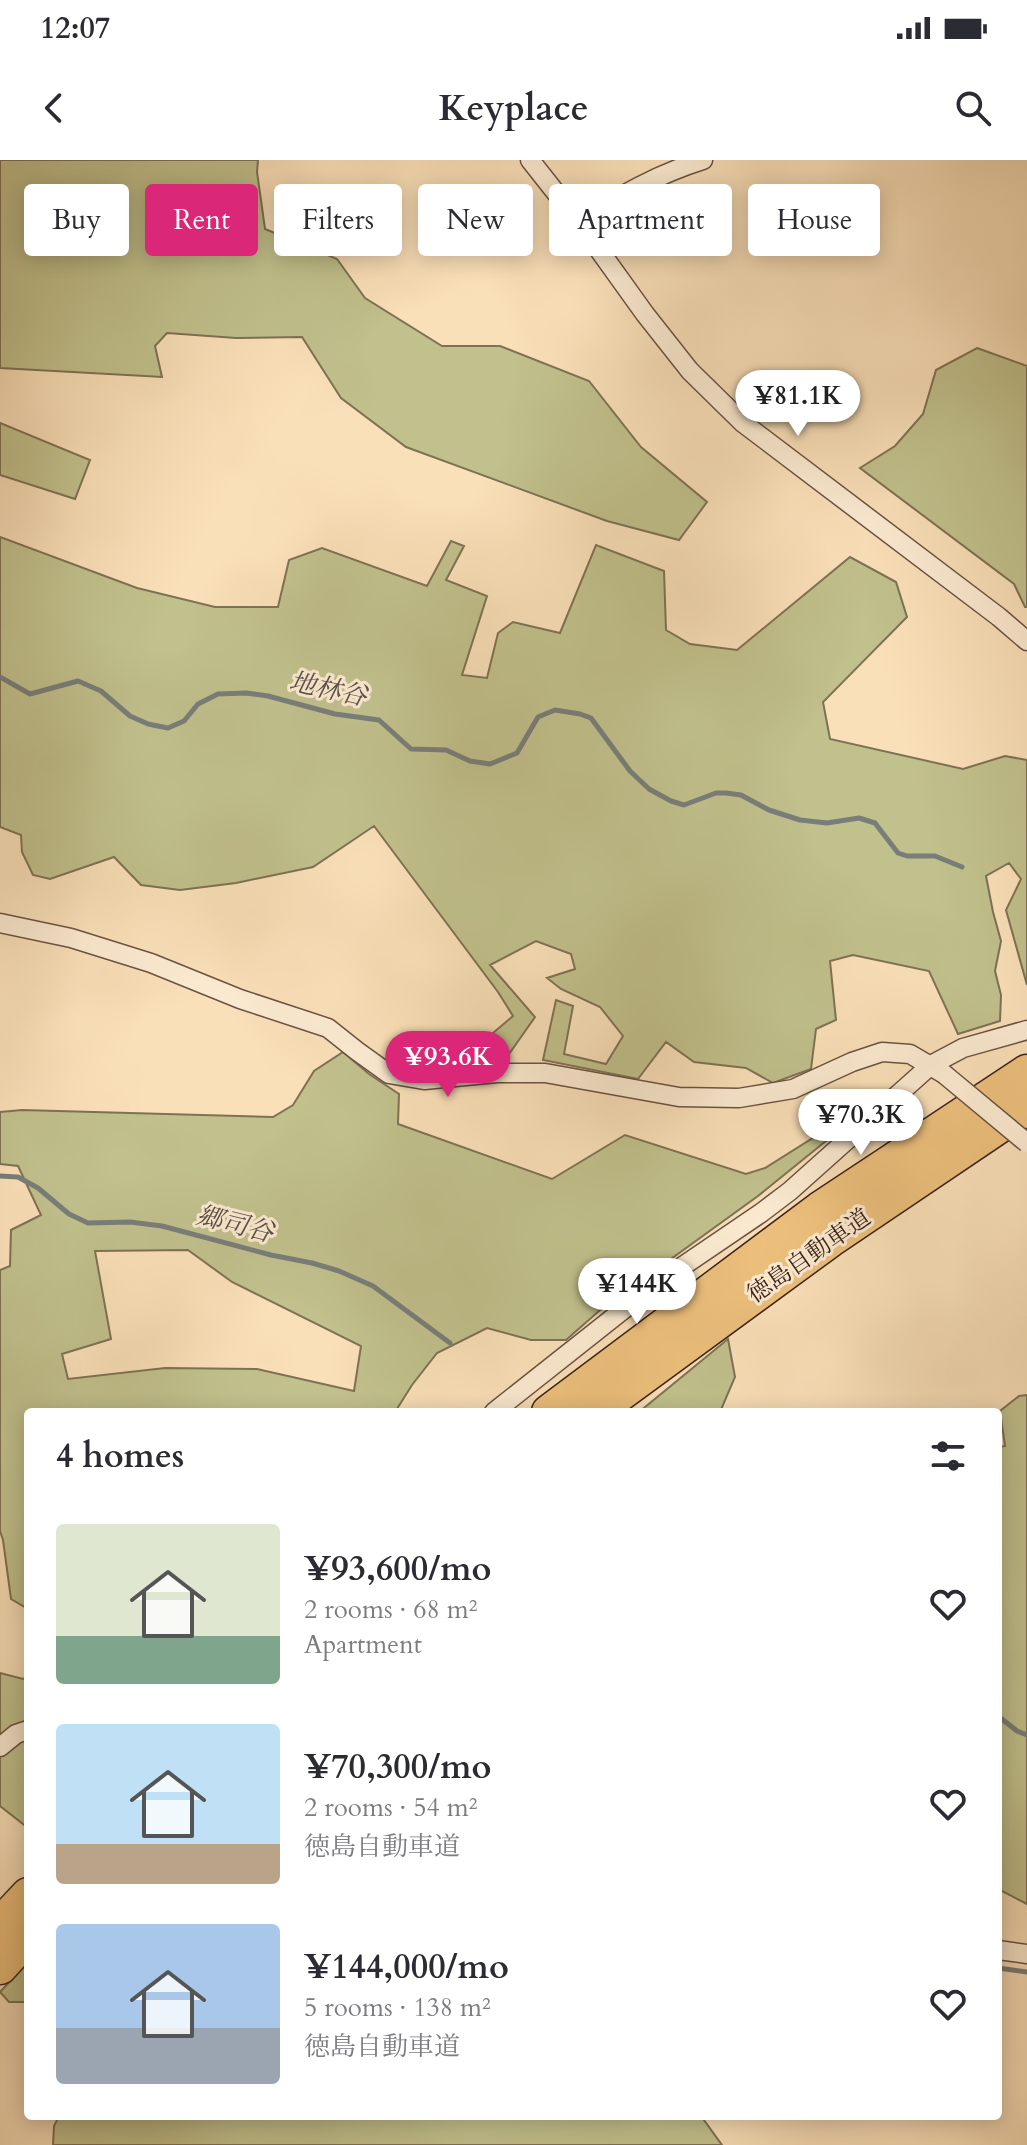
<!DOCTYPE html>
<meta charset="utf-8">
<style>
body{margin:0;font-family:Cardo,"Noto Serif JP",serif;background:#f2f2f3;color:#2b2b33;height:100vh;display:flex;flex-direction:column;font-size:30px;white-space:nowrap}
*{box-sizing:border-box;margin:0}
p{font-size:26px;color:#7c7c81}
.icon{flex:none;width:44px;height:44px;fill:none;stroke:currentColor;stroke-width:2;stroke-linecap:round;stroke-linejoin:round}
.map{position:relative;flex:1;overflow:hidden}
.sheet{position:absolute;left:24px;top:1248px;width:978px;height:712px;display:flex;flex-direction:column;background:#fff;border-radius:8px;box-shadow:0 4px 20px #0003}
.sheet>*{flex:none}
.top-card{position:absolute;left:24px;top:24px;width:980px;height:72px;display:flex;gap:16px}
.price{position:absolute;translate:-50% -68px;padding:0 18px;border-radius:28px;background:#fff;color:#222;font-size:26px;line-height:52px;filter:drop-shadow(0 2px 4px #0008)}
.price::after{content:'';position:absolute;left:50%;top:48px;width:24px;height:18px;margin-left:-12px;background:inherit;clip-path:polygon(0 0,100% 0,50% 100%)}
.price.current{background:#db2777;color:#fff}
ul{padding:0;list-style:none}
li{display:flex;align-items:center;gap:24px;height:200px;padding:0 32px}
li span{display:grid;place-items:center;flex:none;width:224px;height:160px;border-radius:8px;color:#555}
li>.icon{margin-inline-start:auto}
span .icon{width:96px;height:96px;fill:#fffc;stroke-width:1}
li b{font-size:34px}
h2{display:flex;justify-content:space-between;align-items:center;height:96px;padding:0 32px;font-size:34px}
.tag{padding:0 28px;border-radius:8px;background:#fff;box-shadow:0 4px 20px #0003;font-size:28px;line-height:72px}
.tag.current{background:#db2777;color:#fff}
.status{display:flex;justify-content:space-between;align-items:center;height:56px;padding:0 40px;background:#fff;direction:ltr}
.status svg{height:22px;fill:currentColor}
header{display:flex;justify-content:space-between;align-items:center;height:104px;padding:0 32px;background:#fff;font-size:36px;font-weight:700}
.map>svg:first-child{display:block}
.green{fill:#c1c18d;stroke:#7e7254;stroke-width:2;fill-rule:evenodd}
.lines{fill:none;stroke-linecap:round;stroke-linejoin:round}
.stream{stroke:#797e7a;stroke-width:5}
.minor-casing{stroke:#6b5242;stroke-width:21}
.motorway-casing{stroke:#3b231a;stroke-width:37}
.minor{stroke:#fcebd2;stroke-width:18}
.motorway{stroke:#edc07c;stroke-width:34}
.minor-bridge-casing{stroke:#6b5242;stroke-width:21;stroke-linecap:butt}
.minor-bridge{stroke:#fcebd2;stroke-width:18}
.labels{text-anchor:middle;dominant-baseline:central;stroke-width:6;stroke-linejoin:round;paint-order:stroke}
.street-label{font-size:24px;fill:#3b231a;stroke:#fcebd2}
.water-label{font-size:26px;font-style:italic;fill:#5a514a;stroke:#fcebd2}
</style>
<div class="status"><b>12:07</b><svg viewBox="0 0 49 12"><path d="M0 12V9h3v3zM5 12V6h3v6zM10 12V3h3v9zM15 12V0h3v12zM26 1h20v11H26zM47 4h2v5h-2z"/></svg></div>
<header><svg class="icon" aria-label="back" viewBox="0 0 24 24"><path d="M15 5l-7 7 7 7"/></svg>Keyplace<svg class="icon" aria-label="search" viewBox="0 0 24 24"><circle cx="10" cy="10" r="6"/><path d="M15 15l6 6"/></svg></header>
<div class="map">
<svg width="1027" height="1985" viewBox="0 0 1027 1985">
<rect width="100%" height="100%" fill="#fae0b9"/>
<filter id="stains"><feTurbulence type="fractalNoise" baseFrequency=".0025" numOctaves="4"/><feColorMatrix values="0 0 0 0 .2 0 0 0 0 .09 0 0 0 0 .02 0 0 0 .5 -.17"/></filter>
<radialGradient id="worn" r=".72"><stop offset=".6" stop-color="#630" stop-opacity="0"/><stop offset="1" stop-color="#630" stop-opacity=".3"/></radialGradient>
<!-- green -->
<path class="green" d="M0,0H258L257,12L265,69L337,99L365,138L442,186H500L589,221L641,287L707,342L679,380L607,361L406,287L341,238L302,177L236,178L167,173L155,186L162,217L0,208Z
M977,188L1027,206V447H1025L1014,424L860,308L895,286L923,254L936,210Z
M0,263L90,300L75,339L0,315Z
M0,377L137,428L215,447H278L289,400L322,388L427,426L451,381L464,386L446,420L487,436L462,515L487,518L498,473L513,462L560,473L596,385L664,411L666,470L690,484L737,490L850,397L896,422L907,457L823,542L830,579L963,609L1005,596L1027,600V825L1006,750L1021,719L1009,703L986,716L993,752L1001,781L995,811L1001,835L1000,861L958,874L929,811L853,795L830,801L836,860L816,869L811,909L773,923L746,908L694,902L666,882L638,919L543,900L556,840L573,846L564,894L606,904L623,876L600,847L561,829L547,818L575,809L571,794L536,781L490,805L535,857L509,894L459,902L513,856L498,832L374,666L313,707L236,723L180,730L141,725L114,697L50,719L33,715L22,692L21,675L0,667Z
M343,892L369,914L399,934L398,964L552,1019L625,975L746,1014L765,1008L889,930L758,1036L599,1151L566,1180H531L487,1168L437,1193L412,1225L395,1252H28V1449L11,1439L3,1380L0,1371V1110L10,1106L11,1070L41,1055L18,1006L0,1004V952L22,950L273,957L293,945L314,911ZM188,1090L232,1122L361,1186L354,1231L257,1209L165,1208L68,1219L62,1194L111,1179L95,1091Z
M728,1179L735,1217L720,1252H639Z
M1027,1235V1744L998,1729V1287L1005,1286L1000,1251L1019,1236Z
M0,1513L23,1519L28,1516V1668L0,1646Z
M28,1802V1842H9L0,1832Z
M59,1956H701L722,1985H53L54,1966Z"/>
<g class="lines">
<!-- stream -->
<path class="stream" d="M0,517L30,534L78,521L101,531L130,556L148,564L168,568L184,561L198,544L218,534L246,533L268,536L335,554L379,560L411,589L446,590L470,601L490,604L517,593L538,557L555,550L580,554L591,558L630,611L649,629L671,641L684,645L716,633H726L741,635L769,650L800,660L827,663L859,658L875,663L898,693L907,696H935L962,707
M0,1016L18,1017L38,1028L69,1054L88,1063L130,1062L162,1066L271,1095L312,1103L339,1111L373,1126L450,1183
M998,1556L1017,1571L1027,1575
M998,1808L1027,1812"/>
<defs>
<path id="minor" d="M530,0L579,62L645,154L690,211L743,263L999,457L1027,481
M579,62C619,36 658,14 703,0
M0,763L71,778L151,803L240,839L328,868L357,891L389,914L424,920L497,913H545L679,937L739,938L793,929L852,902L882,892L910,894L944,914
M494,1252L652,1127L761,1053L790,1031L931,905L963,888L1027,870
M0,1587L16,1574L28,1570
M998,1790L1027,1794"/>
<path id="motorway" d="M549,1252L820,1049L1027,912
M595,1252L830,1080L1027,947
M0,1765L28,1735
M0,1807L28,1776"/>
</defs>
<!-- minor casing -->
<use href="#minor" class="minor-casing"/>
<!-- motorway casing -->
<use href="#motorway" class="motorway-casing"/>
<!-- minor -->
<use href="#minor" class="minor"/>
<!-- motorway -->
<use href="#motorway" class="motorway"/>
<defs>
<path id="minor-bridge" d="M944,914L1027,983"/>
</defs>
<!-- minor-bridge casing -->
<use href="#minor-bridge" class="minor-bridge-casing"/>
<!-- minor-bridge -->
<use href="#minor-bridge" class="minor-bridge"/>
</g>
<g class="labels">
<!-- street labels -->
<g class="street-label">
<text transform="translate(809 1096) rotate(-35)">徳島自動車道</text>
</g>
<!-- water labels -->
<g class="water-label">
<text transform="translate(328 529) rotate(12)">地林谷</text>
<text transform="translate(235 1064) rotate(14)">郷司谷</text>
</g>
</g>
<rect width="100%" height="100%" filter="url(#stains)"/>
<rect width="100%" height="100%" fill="url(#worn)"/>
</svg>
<b class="price" style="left:798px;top:278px">¥81.1K</b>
<b class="price current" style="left:448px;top:939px">¥93.6K</b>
<b class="price" style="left:861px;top:997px">¥70.3K</b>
<b class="price" style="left:637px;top:1166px">¥144K</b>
<div class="top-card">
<a class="tag">Buy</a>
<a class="tag current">Rent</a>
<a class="tag">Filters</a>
<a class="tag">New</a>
<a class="tag">Apartment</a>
<a class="tag">House</a>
</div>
<section class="sheet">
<h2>4 homes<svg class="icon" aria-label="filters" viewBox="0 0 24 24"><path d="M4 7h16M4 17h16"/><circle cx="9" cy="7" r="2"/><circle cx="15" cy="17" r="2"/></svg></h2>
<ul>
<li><span style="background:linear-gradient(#dfe7d0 70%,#7fa58c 0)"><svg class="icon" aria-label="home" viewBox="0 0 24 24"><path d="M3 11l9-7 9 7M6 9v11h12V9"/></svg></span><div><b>¥93,600/mo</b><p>2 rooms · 68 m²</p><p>Apartment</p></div><svg class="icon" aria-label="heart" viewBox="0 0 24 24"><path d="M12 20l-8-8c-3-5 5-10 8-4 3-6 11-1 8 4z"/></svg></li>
<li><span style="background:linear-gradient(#bfe0f5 75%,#b9a48a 0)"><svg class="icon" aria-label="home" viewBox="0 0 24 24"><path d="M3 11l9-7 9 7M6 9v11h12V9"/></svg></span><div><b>¥70,300/mo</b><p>2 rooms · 54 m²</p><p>徳島自動車道</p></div><svg class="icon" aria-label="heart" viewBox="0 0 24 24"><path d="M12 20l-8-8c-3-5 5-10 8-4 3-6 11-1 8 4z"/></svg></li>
<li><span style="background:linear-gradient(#a9c7e8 65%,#9aa5b1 0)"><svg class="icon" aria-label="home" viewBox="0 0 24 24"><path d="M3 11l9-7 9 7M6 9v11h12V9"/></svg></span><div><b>¥144,000/mo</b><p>5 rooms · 138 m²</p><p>徳島自動車道</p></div><svg class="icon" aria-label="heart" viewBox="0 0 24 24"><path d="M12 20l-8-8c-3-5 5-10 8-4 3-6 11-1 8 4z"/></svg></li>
</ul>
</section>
</div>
